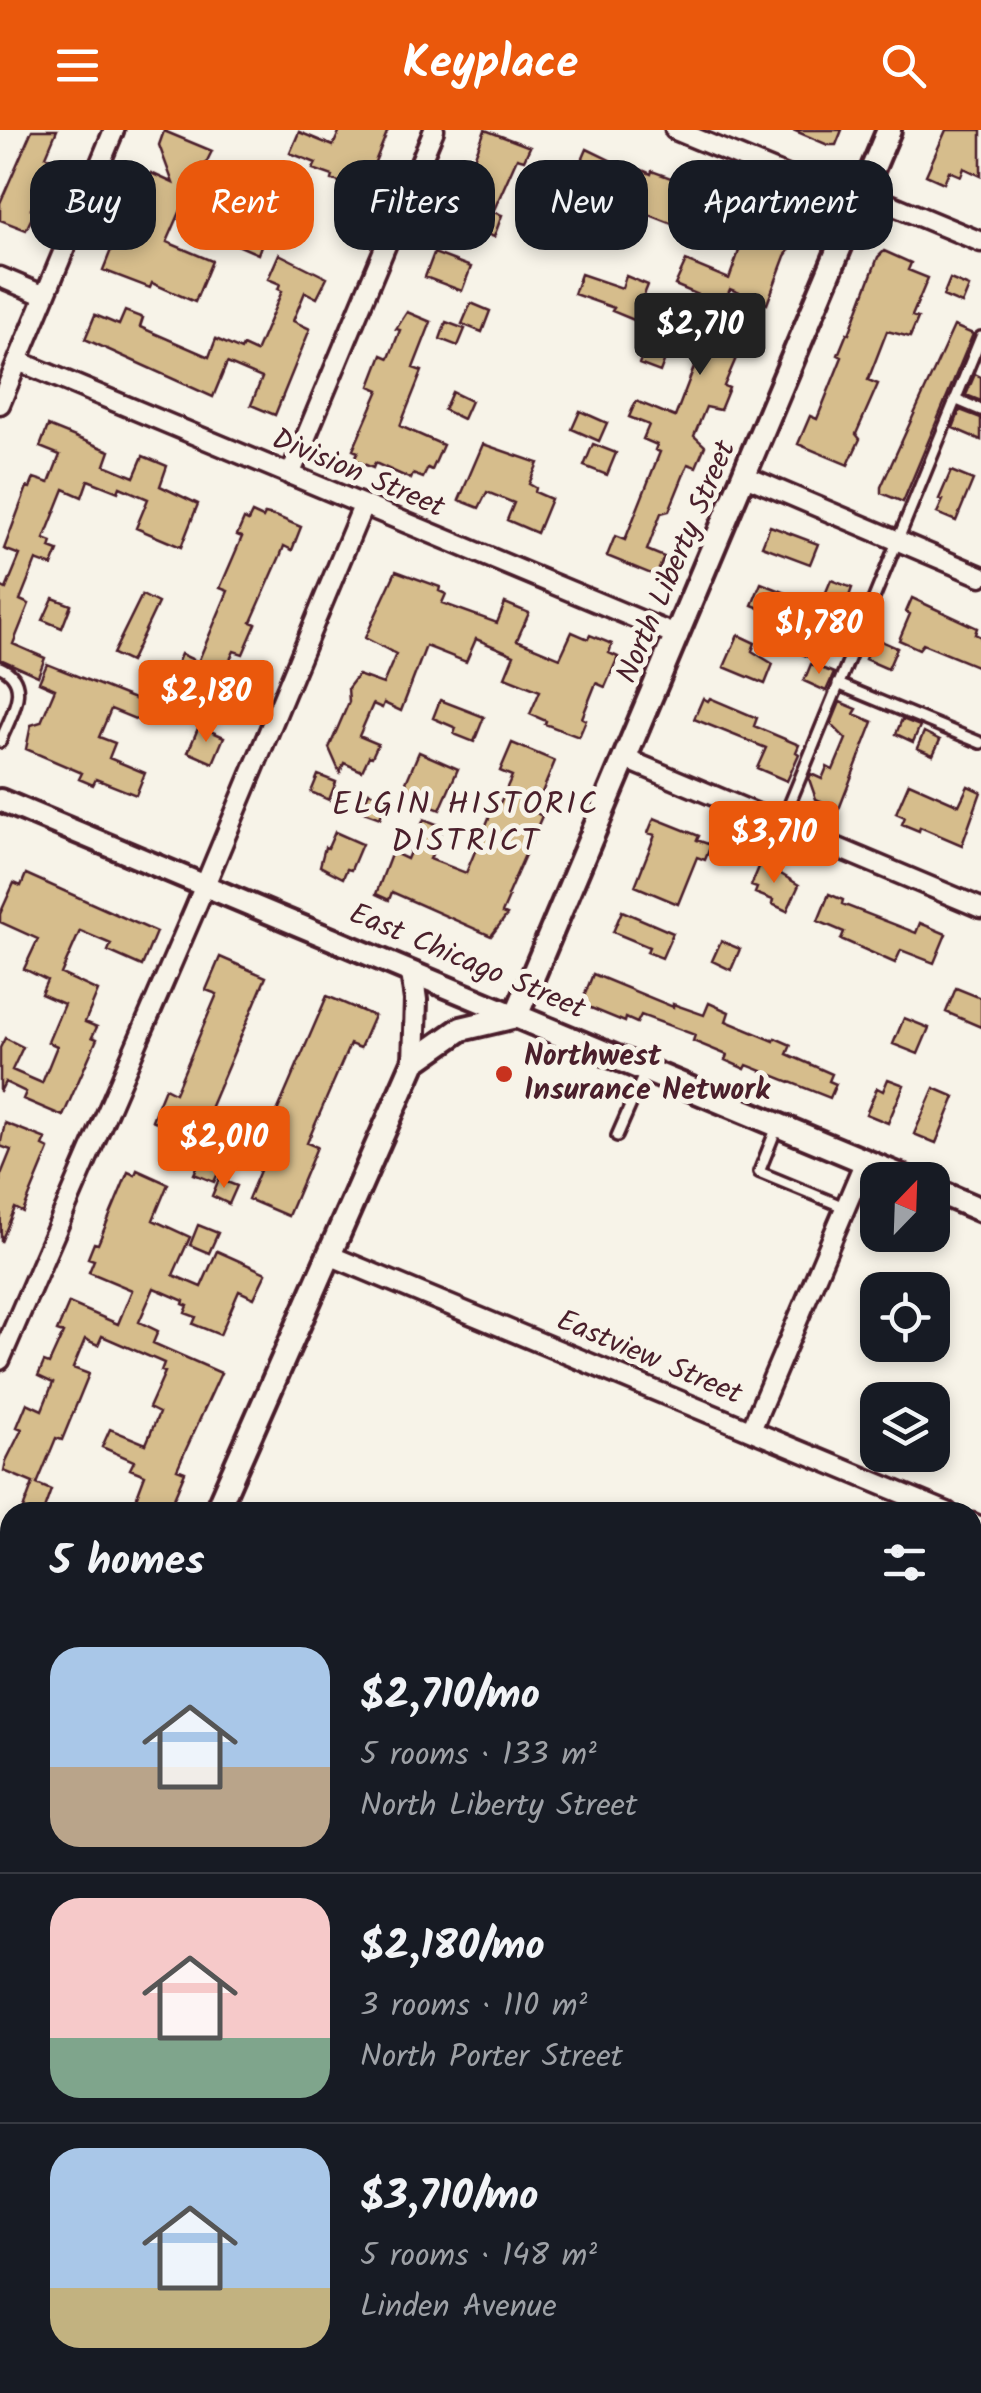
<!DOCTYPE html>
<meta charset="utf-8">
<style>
body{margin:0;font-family:Kalam,sans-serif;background:#20242c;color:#f1f3f6;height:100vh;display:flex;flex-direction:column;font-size:38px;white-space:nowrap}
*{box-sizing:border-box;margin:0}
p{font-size:32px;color:#9ea1a6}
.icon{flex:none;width:55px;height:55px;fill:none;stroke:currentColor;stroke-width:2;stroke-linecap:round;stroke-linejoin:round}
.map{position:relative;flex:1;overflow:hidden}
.side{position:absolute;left:0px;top:1372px;width:982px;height:892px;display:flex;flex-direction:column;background:#171b24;border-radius:30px 30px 0 0;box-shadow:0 5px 15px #0003}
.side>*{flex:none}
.top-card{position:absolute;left:30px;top:30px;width:922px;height:90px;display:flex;gap:20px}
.needle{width:65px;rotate:23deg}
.fabs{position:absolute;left:860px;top:1032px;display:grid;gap:20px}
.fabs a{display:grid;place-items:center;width:90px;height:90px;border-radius:20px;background:#171b24;box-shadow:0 5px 15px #0003;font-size:50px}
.price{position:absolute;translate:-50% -85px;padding:0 22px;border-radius:10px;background:#ea580c;color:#fff;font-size:32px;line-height:65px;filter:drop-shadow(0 2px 5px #0008)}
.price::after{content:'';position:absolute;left:50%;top:60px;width:30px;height:22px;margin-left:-15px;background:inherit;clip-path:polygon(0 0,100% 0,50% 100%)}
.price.selected{background:#222;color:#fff}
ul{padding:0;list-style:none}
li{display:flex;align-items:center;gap:30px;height:250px;padding:0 50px}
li+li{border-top:2px solid #363941}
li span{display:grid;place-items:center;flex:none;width:280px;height:200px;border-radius:30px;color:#555}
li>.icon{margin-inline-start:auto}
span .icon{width:120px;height:120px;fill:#fffc;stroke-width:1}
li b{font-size:42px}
h2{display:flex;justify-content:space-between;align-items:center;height:120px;padding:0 50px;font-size:42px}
.pill{padding:0 35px;border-radius:30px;background:#171b24;box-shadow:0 5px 15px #0003;font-size:35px;line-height:90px}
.pill.selected{background:#ea580c;color:#fff}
header{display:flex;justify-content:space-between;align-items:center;height:130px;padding:0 50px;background:#ea580c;color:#fff;font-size:45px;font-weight:700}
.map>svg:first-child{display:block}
.built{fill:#ede3cc}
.building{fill:#d6bd8c;stroke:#4a1f2b;stroke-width:2.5}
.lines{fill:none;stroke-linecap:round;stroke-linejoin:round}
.service-casing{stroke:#4a1f2b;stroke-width:16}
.minor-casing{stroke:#4a1f2b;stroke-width:25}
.tertiary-casing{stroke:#4a1f2b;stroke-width:28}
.secondary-casing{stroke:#4a1f2b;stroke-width:30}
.service{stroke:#f7f3e8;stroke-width:9}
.minor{stroke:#f7f3e8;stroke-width:18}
.tertiary{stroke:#f7f3e8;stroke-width:20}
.secondary{stroke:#f7f3e8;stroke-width:22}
.poi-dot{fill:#c8321e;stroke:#f7f3e8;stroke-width:4}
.labels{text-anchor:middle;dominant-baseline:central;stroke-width:10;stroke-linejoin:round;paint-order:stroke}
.street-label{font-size:30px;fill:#4a1f2b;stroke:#f7f3e8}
.poi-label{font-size:30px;font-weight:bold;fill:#4a1f2b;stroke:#f7f3e8;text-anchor:start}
.neighbourhood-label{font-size:32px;letter-spacing:2.5px;fill:#4a1f2b;stroke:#f7f3e8}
</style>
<header><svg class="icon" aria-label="menu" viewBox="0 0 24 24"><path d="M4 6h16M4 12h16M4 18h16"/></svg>Keyplace<svg class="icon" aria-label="search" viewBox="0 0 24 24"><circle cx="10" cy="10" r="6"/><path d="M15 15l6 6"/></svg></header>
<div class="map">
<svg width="981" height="2263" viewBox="0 0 981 2263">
<rect width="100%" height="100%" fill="#f7f3e8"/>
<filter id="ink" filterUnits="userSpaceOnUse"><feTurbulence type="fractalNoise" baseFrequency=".01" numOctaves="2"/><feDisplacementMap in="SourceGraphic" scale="20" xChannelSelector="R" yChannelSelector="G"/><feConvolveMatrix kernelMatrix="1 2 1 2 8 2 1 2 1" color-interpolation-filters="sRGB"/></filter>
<g filter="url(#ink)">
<!-- built -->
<path class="built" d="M10,1929V2255H422L418,2263H58L44,2258L41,2263H0V1952Z"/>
<!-- building -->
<path class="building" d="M32,0H57L46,26L53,29L31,79L35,81L26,100L0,90V73Z
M340,0H388L364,59L332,50L333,46L313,39L316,33L290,23L299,2L333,16Z
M485,0L530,17L524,30L517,28L493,82L502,85L494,107L456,93L462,76L471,79L482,52L462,44L468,29L473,31Z
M793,0H842L836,15H828Z
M946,0H981V46L964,38L961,46L949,41L944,53L926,45Z
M164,1L212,21L205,35L201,34L167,112L212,131L195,172L152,153L150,158L103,140L127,80L134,83L151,43L173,53L159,15Z
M587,19L610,30L597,59L574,49Z
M642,40L651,44L652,41L693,56L678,96L627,76Z
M225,64L243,72L233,97L263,110L258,124L210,103Z
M583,68L602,77L587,112L568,104Z
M535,76L554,84L546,102L528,94Z
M743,90L768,100L771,93L795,103L796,110L785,126L767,174L730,159L716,191L736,200L732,208L743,212L724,256L729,258L720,280L706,277L694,306L705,316L696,337L688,334L669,381L661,383L647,420L664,427L656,446L607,426L615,406L625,410L660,322L655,320L657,315L643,309L649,295L629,287L636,271L675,287L711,193L699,188L708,169L675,155L686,131L729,149L739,121L713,111L721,92L739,99Z
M884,121L911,133L908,140L928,148L912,186L918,188L910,207L887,201L868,250L878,254L856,304L860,309L848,335L798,314L810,286L817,289L842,227L838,225L847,203L849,204L878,127Z
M434,123L471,137L462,161L425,147Z
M279,124L327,148L317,168L305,162L293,191L310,199L275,285L251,275L262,248L227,233L213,267L85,209L95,185L119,195L125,181L143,188L140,197L209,227L216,209L241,220L243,216L256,222L282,161L278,159L280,154L268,149Z
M581,144L622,158L626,146L648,155L634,190L612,181L614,178L574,164Z
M950,149L969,157L962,174L943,166Z
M471,173L490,181L482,202L462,194Z
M407,182L431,192L413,238L422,241L400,296L443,315L432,340L428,338L423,348L413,344L411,349L375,333L373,338L354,330L358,322L353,320L379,260L370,256L382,225L389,228L400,200L396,199Z
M446,192L465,199L458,216L440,209Z
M954,196L973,204L903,372L881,363V357Z
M647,213L668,221L660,242L639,234Z
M975,244L981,247V271L966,265Z
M452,262L471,271L463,289L444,280Z
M960,280L981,288V310L953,298Z
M580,281L607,293L599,311L572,299Z
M48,296L110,321L105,335L134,347L143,326L167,336L160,356L198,374L181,417L136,398L148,369L120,357L118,362L88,350L82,367L64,359L44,409L52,412L50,418L58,421L52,436L36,430L20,470L29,474L13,514L45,528L38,546L0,529V456L6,459L20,425L4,419L27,357L30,358L34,348L49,353L60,325L40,317Z
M483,314L538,333L529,354L536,358L535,362L551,369L537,403L507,390L514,373L487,362L479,378L459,370Z
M593,314L616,323L607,345L584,336Z
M951,341L973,350L956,391L937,383L943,370L939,369Z
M252,383L263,388L265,384L278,387L301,397L292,420L284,416L281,424L251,492L256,494L243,524L234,521L212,568L197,564L169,553L181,524L198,532L228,461L220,458L242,407L237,405L244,389L248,391Z
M770,396L818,414L810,434L762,416Z
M396,441L440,457L439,461L446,464L442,473L497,493L505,473L529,483L517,510L560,528L572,502L588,509L590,505L612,514L609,523L618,527L605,557L596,553L582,588L586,590L579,607L545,594L546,591L530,584L540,561L505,547L514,525L476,509L466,532L426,516L401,581L384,573L382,578L373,574L359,606L378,614L372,627L369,626L362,641L344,633L340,643L329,618L349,572L348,558L358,545L383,554L396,524L365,508Z
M831,450L852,458L846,475L824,467Z
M761,453L816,475L807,497L752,475Z
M142,465L158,473L130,532L113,524Z
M53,468L71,475L62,498L43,490Z
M912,468L977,498L975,504L981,507V538L923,514L919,519L899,510L910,484L906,482Z
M738,505L755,513L752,521L773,534L765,554L724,537Z
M809,507L828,514L821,532L802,524Z
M874,508L897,518L888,539L865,529Z
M47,534L157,578L150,595L111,579L99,607L115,613L109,628L145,643L136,665L96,649L93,655L79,649L82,643L26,619L31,595L41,592L55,559L39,552Z
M811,534L834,543L826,561L804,551Z
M703,568L708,571L710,568L757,588L754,596L799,615L796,622L799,624L787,651L757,638L766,618L694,589Z
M440,570L484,587L474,612L454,604L456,598L433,588Z
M840,572L857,579L854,584L873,592L839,679L816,669L809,649L811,644L822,649L827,637L833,640L846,609L831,594Z
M902,589L920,596L913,612L896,604Z
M199,596L224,607L213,633L188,622Z
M924,602L940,610L933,625L917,618Z
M512,613L555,631L534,682L542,686L507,766L509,767L502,783L507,785L491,806L392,762L389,770L376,764L392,722L407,729L424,689L444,697L430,729L466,743L496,671L500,673L512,646L500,641Z
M419,622L458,639L440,680L401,664Z
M318,645L336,652L329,670L311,662Z
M909,653L959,675L968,656L981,662L962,715L920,697L919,701L902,694L905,687L896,683Z
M369,662L387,670L380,688L361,681Z
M654,688L699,706L697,710L711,715L705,730L697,727L678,774L635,756L655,705L648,703Z
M335,702L362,714L351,740L347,739L343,748L320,736L325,717L328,718Z
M762,730L778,737L776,741L799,755L787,781L772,774L773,770L755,763L757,758L751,756Z
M26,744L156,802L142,836L108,821L111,814L80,801L61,844L98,861L85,892L97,897L92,907L97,909L63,986L23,969L26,962L5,952L0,962V918L5,908L23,917L12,940L42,953L57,916L48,912L64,874L41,864L47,850L24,839L38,809L0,792V784L14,753L21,756Z
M829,764L843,770L842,774L916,803L920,793L946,804L934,833L901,820L895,833L841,809L844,802L818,791Z
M622,781L673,803L662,828L647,822L649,817L613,802Z
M721,811L740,819L731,840L712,831Z
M220,827L266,847L197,1009L152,990L165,958L175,963L217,864L206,860Z
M593,844L673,877V874L704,885L709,873L729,882L726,891L774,911L775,908L791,915L787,924L832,944L829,951L836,954L830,968L747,935L745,939L725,930L727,925L693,911L695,905L641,885L637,893L626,888L625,892L581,874Z
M956,858L981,868V897L946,882Z
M327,866L374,886L360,918L350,914L307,1013L317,1017L288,1086L248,1069L264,1031L257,1028Z
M904,888L929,898L918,924L893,914Z
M888,949L904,955L888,993L866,984L877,958L883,961Z
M934,958L955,967L936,1013L914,1004Z
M5,993L46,1009L43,1016L49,1019L23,1082L15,1078L1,1112L0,1047L11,1020L0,1016Z
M206,1017L226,1026L214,1052L194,1044Z
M137,1040L168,1054L153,1090L190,1107L173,1145L201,1157L217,1121L266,1143L254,1168L239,1161L220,1205L193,1194L196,1187L185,1183L188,1176L183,1174L184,1171L154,1158L139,1192L158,1201L153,1213L221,1243L177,1339L185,1342L168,1382H131L145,1345L130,1339L134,1331L102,1317L110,1299L146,1314L159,1283L149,1278L165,1242L161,1241L164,1233L102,1206L98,1215L85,1209L73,1238L89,1244L62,1310L56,1308L37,1354L51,1360L43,1382H22L33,1353L4,1341L6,1331L22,1299L17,1297L27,1273L42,1280L53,1253L38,1246L44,1232L49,1234L63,1203L57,1201L69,1173L118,1194L132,1160L89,1142L94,1130L88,1128L94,1113L98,1114L128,1042L135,1045Z
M219,1049L237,1056L229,1074L212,1066Z
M198,1095L218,1103L209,1123L190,1115Z"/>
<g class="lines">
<defs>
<path id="service" d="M955,269L981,280
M0,537C34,552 10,587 0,612
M838,554L981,613
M781,695L981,207
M777,997L759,1042L844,1077
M617,1006L645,942
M130,2255L149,2263
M159,2263L162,2255"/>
<path id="minor" d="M675,0L828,63L846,66L863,63L981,112
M0,147L45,166
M18,231L678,506
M0,274L114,0
M290,345L434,0
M745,346L981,446
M626,629L981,778
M329,1125L947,1382
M0,1230L195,779L363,376
M751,1300L865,1031
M972,1393L981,1397
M972,2243L981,2246
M453,2263L457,2255"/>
<path id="tertiary" d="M0,670L516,886
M412,843L416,870L414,932"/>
<path id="secondary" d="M516,886L889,0
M516,886L910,1050
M932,1059L981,1080
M216,1382L414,932L461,899L516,886
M0,1878L10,1853"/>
</defs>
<!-- service casing -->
<use href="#service" class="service-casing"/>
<!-- minor casing -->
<use href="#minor" class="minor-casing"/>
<!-- tertiary casing -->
<use href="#tertiary" class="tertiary-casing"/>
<!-- secondary casing -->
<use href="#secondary" class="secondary-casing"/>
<!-- service -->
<use href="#service" class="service"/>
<!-- minor -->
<use href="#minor" class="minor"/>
<!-- tertiary -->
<use href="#tertiary" class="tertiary"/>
<!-- secondary -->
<use href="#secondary" class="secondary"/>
</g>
</g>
<!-- markers -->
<circle class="poi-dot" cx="504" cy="944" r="10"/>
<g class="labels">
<!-- street labels -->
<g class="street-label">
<text transform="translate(358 344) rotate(23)">Division Street</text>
<text transform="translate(677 432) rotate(-67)">North Liberty Street</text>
<text transform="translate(467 832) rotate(23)">East Chicago Street</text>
<text transform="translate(649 1228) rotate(23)">Eastview Street</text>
</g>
<!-- poi labels -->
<g class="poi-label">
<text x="524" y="927">Northwest<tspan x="524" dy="34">Insurance Network</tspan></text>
</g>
<!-- neighbourhood labels -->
<g class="neighbourhood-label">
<text x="466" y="675">ELGIN HISTORIC<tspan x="466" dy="37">DISTRICT</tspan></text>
</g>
</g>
</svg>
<div class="fabs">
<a><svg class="needle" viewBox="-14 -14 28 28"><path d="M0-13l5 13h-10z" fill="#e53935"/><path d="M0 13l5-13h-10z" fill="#9ea1a6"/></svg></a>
<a><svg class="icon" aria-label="locate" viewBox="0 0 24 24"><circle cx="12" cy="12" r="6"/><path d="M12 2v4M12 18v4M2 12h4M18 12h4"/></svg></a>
<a><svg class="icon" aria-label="layers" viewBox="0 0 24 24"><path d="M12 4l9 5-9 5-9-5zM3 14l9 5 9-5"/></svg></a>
</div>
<b class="price selected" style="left:700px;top:248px">$2,710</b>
<b class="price" style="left:819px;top:547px">$1,780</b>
<b class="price" style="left:206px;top:615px">$2,180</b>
<b class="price" style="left:774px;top:756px">$3,710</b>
<b class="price" style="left:224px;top:1061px">$2,010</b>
<div class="top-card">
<a class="pill">Buy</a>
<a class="pill selected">Rent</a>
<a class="pill">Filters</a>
<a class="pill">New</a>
<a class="pill">Apartment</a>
</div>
<section class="side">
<h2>5 homes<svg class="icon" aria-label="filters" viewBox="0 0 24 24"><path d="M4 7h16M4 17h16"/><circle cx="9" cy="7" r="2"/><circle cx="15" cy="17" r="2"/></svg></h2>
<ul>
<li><span style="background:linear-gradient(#a9c7e8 60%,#b9a48a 0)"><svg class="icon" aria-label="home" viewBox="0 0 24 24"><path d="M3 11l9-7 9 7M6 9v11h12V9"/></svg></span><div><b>$2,710/mo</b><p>5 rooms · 133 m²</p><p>North Liberty Street</p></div></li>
<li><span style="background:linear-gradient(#f6c9c9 70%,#7fa58c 0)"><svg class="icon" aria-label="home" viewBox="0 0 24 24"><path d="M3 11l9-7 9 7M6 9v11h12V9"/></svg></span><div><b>$2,180/mo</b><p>3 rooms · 110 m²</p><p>North Porter Street</p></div></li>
<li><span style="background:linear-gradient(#a9c7e8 70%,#c2b280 0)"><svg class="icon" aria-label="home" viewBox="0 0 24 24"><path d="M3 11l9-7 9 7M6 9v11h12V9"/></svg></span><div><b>$3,710/mo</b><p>5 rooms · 148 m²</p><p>Linden Avenue</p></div></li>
</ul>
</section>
</div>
